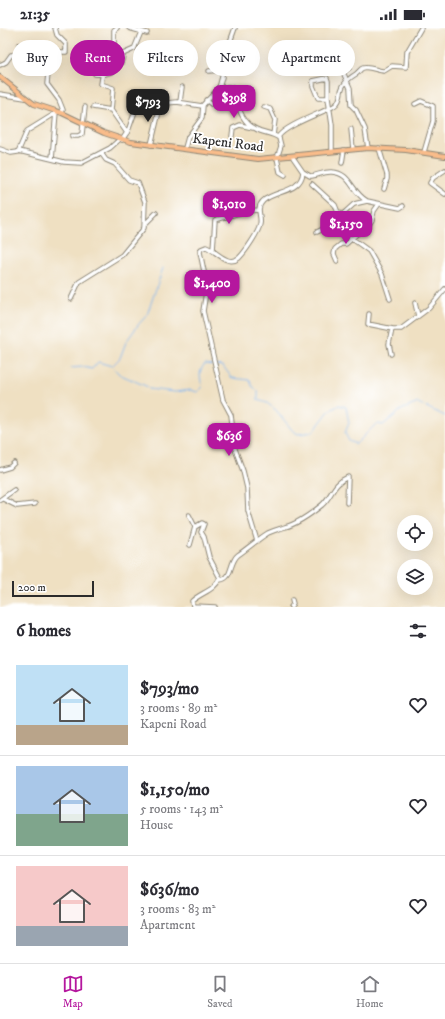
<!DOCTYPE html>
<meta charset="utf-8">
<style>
body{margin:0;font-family:"IM FELL DW Pica",serif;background:#f7f7f7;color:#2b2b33;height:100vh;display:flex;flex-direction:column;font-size:15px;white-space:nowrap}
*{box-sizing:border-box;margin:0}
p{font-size:13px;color:#7c7c81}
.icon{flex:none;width:22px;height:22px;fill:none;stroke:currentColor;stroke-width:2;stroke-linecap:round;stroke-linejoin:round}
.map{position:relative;height:579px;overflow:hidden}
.details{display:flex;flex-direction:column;background:#fff;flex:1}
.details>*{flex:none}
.guide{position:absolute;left:12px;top:12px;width:421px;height:36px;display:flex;gap:8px}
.tools{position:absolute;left:397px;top:487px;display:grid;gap:8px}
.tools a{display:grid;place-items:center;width:36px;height:36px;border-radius:50%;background:#fff;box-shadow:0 4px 16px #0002;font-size:20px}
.scale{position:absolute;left:12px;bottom:10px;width:82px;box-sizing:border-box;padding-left:4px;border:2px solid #2b2b2b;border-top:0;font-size:11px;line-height:14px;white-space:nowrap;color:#2b2b2b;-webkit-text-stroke:3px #fff;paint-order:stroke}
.price{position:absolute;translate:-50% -34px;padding:0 9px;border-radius:8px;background:#b5179e;color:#fff;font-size:13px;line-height:26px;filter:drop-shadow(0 1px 2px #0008)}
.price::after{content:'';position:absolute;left:50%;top:24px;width:12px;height:9px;margin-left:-6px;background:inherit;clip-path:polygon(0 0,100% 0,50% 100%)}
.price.active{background:#222;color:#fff}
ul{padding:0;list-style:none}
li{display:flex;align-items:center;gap:12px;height:100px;padding:0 16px}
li+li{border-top:1px solid #e1e1e2}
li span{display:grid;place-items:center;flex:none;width:112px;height:80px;border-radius:0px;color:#555}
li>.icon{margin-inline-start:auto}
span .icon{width:48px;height:48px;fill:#fffc;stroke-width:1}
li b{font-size:17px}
h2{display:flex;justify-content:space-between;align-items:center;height:48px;padding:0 16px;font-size:17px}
.chip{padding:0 14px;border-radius:18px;background:#fff;box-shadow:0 4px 16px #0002;font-size:14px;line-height:36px}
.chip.active{background:#b5179e;color:#fff}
.status{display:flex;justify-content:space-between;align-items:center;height:28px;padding:0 20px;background:#fff;direction:ltr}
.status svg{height:11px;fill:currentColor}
.tab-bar{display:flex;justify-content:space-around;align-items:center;height:56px;border-top:1px solid #e1e1e2;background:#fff;font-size:11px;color:#7c7c81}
.tab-bar a{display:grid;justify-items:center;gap:2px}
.tab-bar .active{color:#b5179e}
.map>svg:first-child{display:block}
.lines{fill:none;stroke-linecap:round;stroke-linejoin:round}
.stream{stroke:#80b6ef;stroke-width:1}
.minor-casing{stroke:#8d8676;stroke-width:5.5}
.major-casing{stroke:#8d8676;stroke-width:6}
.minor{stroke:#fff;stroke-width:3.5}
.major{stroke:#f9bc8a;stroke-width:4}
.labels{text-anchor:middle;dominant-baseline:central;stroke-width:3.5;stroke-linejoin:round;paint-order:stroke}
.street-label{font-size:14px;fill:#2b2b2b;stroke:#fff}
</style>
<div class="status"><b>21:35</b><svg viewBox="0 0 49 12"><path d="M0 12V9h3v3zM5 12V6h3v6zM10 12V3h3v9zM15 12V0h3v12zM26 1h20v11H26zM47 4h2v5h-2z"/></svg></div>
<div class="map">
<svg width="445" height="579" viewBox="0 0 445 579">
<rect width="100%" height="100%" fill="#fff"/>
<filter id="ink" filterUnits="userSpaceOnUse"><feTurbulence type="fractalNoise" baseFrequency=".025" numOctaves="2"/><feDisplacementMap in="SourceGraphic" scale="8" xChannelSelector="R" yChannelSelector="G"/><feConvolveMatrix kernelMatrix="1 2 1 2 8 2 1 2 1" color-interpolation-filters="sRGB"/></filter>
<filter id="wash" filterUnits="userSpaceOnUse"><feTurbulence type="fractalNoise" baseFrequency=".012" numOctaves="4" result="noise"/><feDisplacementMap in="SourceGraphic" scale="16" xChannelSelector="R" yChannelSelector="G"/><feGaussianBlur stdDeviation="0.9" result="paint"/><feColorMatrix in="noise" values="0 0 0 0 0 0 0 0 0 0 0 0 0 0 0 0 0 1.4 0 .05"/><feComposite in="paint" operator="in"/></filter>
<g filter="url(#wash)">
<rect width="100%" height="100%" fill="#efe0c2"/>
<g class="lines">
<!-- stream -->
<path class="stream" d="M112,338L119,346L148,359L149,361L175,364L191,362L197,364L202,360C201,350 197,344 205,336L223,338L232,350L250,352L252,358L258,363V372L267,375L276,382L292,402L298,406L313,404L329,383L339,377L346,379L349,395L345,405L349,413L356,416L374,398L378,396L383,397L401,382L418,375L445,388
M70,340L83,339L92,341L98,334L112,338L120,330L126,314L138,297L147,287L163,240"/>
</g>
</g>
<g filter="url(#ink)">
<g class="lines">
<defs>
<path id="minor" d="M117,0L114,2V20L118,23V26
M129,0L147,5
M94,16L95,28H105V31L101,56L113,60L111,82L127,105
M46,20L45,32L49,35L47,56L59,72L63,82L62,85
M29,26L36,39L49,43
M105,28L123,26L134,21L141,4
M351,32L346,34L349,40L343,44L350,60L351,77L356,82L365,101L368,120
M0,37L6,34L11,27L29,26L19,17
M49,37L52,36L55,24H66V16L57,7L55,0
M209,43L221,42
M95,46C109,48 123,41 123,26
M219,59H231C238,74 239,93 256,101C263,105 273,105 279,110L281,118L277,130L280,144L285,147
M0,66L25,70
M328,70H318L313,58V53L327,50L328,53V70L332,97V123
M206,72L211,76L224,74
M180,74L182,59
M415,76L421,73L433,78V93L424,124
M93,79L111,82
M264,79L270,81L275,92L273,107
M351,101L353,121
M72,108H78L82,106L85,79
M232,108L233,100L240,97L253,100
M278,109C286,97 320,86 334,78C342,73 339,65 343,58C346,53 351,49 356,46C359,44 360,41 363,40C369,38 378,43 384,43L392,38L406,39L407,24L421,0
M122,112L128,103L137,78L177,74L202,78L219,60L222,49V27L230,14L235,0
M151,117L161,75
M185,120L188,109L202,90L203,77
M379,120L387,147V151L384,161
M0,121L11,125L18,124L27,103L56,85
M19,123L64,134L81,135L110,120L120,111
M52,131L56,84
M342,135L344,122
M445,142L433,150L430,155L445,166
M303,144L310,148C317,148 324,143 332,144C351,145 351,164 367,173
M312,156L335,177L347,207L369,223L382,246L390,271
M145,196L156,185
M317,204L325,200L336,186H343L354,176L367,173L400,180L403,178
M213,222L215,192L246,183L259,182
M337,233L334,226L335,221L341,216H346L359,204L366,201L372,192L374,183L379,176
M71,271L79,254L122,227L144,200L145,174L138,155L129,152L115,136L106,132L101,125
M415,275L418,288
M369,286L368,296L393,301H401L429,280L445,261
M391,326L389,316L392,301
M0,442L10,439L14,435
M3,471L17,478L35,476
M0,472L14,462
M189,487L195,499L190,517
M195,499L202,495L204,496L201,504L204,509L209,529L220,550C214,563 202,564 192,573L193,578L215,579
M257,513L248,483L247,460L243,443L235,421L231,387L223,372L203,283L207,258L200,224L201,221L206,219C217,223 227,239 239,230C245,224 259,204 260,196C262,188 255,181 263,173C275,162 301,165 303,144L292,128
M220,552C233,551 229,534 238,527C248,520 257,512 268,505C274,502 279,501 285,499C297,496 312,485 322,477C333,467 332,456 348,449L347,475
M291,579L293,576L292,572"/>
<path id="major" d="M0,49L34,76L62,85L104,105L131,114L258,131L368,120L406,122L445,128"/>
</defs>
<!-- minor casing -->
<use href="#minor" class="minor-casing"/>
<!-- major casing -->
<use href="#major" class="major-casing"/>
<!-- minor -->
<use href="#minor" class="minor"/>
<!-- major -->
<use href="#major" class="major"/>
</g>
</g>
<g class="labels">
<!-- street labels -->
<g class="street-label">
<text transform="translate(228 115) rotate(7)">Kapeni Road</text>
</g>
</g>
</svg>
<div class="tools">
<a><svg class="icon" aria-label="locate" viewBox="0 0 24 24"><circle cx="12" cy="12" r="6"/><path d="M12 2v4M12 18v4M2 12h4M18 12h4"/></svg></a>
<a><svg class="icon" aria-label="layers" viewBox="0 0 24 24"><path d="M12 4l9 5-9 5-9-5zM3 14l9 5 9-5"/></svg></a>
</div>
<div class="scale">200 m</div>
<b class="price" style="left:234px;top:91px">$398</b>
<b class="price active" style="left:148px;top:95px">$793</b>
<b class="price" style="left:229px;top:197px">$1,010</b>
<b class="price" style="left:346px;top:217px">$1,150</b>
<b class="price" style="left:212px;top:276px">$1,400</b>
<b class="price" style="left:229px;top:429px">$636</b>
<div class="guide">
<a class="chip">Buy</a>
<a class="chip active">Rent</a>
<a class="chip">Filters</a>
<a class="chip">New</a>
<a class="chip">Apartment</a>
</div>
</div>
<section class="details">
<h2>6 homes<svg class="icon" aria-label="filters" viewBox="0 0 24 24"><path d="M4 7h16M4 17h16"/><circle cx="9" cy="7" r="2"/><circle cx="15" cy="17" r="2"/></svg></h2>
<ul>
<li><span style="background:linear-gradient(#bfe0f5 75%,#b9a48a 0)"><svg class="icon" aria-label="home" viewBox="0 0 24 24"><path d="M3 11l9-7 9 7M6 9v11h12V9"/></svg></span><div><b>$793/mo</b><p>3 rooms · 89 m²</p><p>Kapeni Road</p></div><svg class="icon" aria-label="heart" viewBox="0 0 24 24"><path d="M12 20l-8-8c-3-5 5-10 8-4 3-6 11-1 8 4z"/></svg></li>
<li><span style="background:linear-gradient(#a9c7e8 60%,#7fa58c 0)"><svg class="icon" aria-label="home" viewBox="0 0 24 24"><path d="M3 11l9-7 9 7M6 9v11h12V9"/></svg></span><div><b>$1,150/mo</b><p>5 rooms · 143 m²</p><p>House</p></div><svg class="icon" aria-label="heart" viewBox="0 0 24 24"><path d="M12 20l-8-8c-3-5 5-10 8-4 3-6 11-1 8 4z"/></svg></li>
<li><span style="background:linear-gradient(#f6c9c9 75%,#9aa5b1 0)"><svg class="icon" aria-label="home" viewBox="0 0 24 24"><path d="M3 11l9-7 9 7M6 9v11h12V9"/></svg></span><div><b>$636/mo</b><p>3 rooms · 83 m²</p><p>Apartment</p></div><svg class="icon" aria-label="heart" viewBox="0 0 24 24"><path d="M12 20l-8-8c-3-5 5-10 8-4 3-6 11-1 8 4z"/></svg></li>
</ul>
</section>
<nav class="tab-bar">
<a class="active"><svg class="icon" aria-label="map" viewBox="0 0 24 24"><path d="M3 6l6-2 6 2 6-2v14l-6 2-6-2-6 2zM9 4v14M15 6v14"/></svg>Map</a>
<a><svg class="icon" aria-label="saved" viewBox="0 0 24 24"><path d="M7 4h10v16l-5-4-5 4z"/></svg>Saved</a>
<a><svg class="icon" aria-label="home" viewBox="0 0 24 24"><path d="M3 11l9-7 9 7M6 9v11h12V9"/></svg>Home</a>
</nav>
